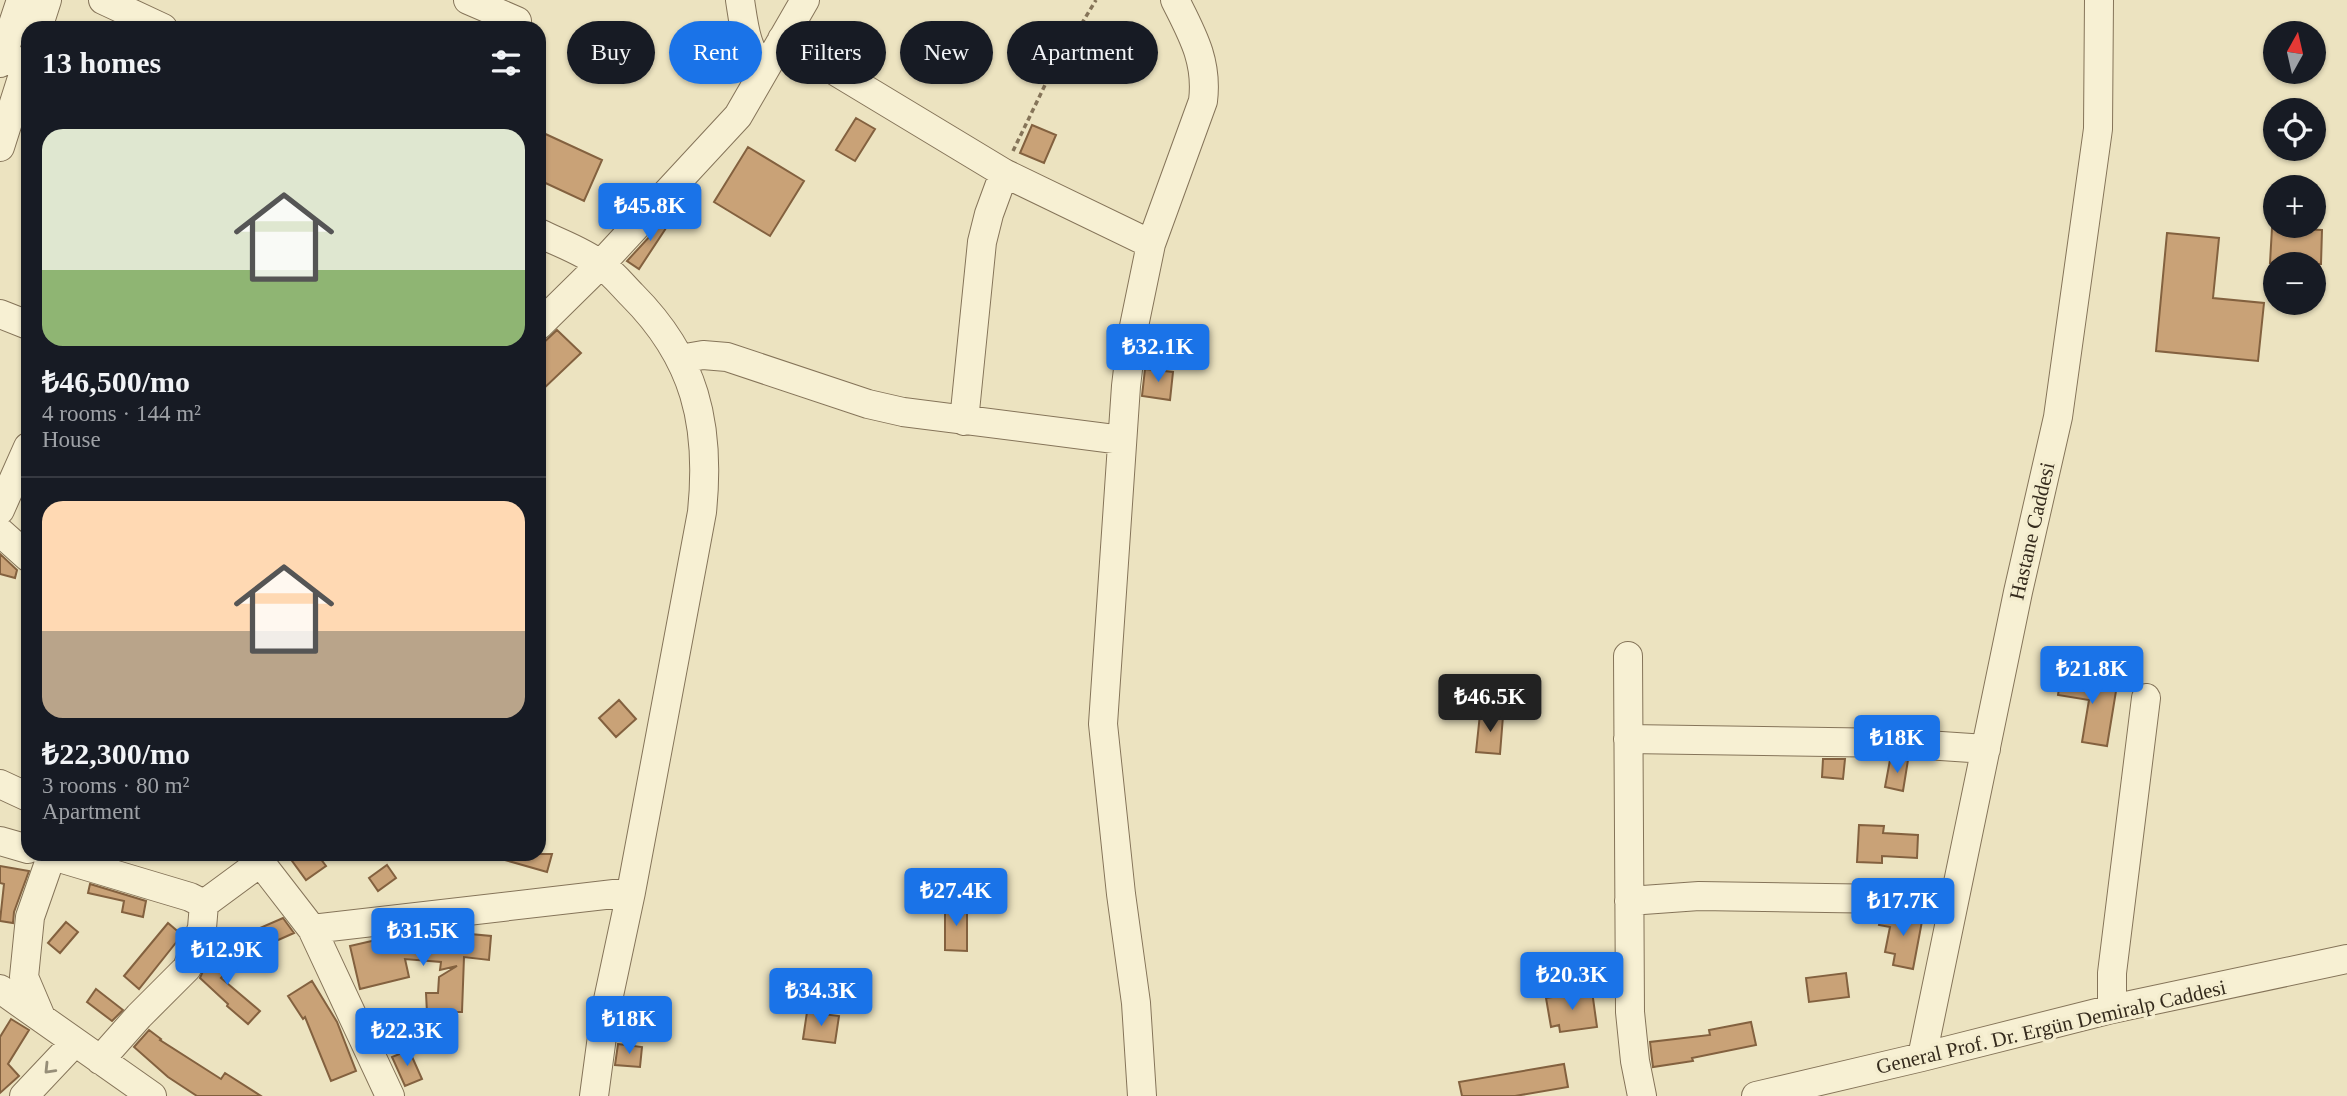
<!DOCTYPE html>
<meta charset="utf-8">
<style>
body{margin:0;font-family:"Times New Roman",serif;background:#20242c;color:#f1f3f6;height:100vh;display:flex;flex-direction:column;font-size:26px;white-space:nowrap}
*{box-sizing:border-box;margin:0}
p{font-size:23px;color:#9ea1a6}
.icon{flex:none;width:38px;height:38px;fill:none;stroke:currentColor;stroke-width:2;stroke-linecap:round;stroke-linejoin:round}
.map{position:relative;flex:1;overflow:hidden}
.drawer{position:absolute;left:21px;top:21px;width:525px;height:840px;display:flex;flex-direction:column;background:#171b24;border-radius:21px;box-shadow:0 2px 5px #0004}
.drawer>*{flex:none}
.hud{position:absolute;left:567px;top:21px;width:665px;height:63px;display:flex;gap:14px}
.needle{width:46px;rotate:8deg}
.fabs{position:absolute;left:2263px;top:21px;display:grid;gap:14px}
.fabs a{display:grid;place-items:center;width:63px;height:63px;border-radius:50%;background:#171b24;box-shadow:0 2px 5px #0004;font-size:35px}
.price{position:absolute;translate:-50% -60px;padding:0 16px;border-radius:7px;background:#1a73e8;color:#fff;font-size:23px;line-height:46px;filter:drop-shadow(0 2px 4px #0008)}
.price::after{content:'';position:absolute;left:50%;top:42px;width:21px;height:16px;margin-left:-10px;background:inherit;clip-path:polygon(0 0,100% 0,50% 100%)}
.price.active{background:#222;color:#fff}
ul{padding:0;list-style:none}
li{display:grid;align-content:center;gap:14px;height:371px;padding:0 21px}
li+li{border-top:2px solid #363941}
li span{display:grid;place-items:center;height:217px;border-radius:21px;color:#555}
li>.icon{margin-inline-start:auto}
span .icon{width:126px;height:126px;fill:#fffc;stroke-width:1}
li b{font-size:30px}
h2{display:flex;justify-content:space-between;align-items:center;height:84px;padding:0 21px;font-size:30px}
.pill{padding:0 24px;border-radius:32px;background:#171b24;box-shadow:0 2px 5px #0004;font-size:24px;line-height:63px}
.pill.active{background:#1a73e8;color:#fff}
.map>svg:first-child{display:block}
.building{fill:#c9a277;stroke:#83613f;stroke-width:2}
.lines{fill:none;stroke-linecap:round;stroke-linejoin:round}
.minor-casing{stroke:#857459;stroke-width:30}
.path{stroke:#857459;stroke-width:3.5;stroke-dasharray:5 3.5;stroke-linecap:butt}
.minor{stroke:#f7f0d3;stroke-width:28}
.oneway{stroke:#968e78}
.labels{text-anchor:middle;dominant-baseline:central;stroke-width:7;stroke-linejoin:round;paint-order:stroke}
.street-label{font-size:21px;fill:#352b1d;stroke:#f4edcf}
</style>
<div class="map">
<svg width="2347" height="1096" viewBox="0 0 2347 1096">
<rect width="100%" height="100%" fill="#ece3c0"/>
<!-- building -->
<path class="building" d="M856,118L875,129L855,161L836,150Z
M1032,125L1056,135L1044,163L1020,153Z
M539,131L602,160L584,201L539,180Z
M748,147L804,181L770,236L714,202Z
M676,208L678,210L639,269L627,261Z
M2272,228L2322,230L2321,264L2270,263Z
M2167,233L2219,238L2213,298L2264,303L2258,361L2156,351Z
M557,330L581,353L539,393V347Z
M1145,369L1173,372L1170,400L1142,396Z
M0,554L17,570L15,578L0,574Z
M2061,675L2117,685L2107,746L2082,742L2089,700L2058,695Z
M619,700L636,719L616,737L599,718Z
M1480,714L1503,716L1500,754L1476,752Z
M1823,759H1845L1843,779L1822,777Z
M1890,760H1908L1903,791L1885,787Z
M1859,825L1884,826L1883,833L1918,835L1917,858L1882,856V863L1857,862Z
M287,854H317L326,866L306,880Z
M499,854H552L547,872L498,858Z
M387,865L396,878L378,891L369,878Z
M0,866L29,871L14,912L13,923L0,921L4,884L0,883Z
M90,884L146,901L143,917L122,912L124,901L88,893Z
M945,906H967V951L945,950Z
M1881,915L1923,916L1913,969L1893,965L1895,954L1885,952L1890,927L1879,925Z
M283,918L294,933L258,949L251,932Z
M66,922L78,932L60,953L48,943Z
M168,923L182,935L139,989L124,976Z
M438,931L491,936L489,960L464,957L462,1012H448L447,1047L431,1046L433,1013H427L426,993H438L439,977L457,966L440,970L441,962L405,959L409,977L360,989L350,946L389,937Z
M216,949L233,965L221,978L260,1011L248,1024L227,1006L228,1004L200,978L209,957Z
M1846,973L1849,997L1809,1002L1806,978Z
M312,981L337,1022L356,1071L331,1081L305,1017L303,1019L288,996Z
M96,989L123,1010L112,1021L87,1002Z
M1592,991L1597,1027L1560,1032L1559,1025L1551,1027L1546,998Z
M807,1012L839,1016L835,1043L803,1039Z
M377,1015L392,1040L384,1045L372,1018Z
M11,1019L29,1030L8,1064L19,1076L0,1093V1037Z
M1751,1022L1756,1045L1692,1058L1693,1061L1653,1067L1650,1042L1710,1035L1709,1030Z
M149,1030L161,1039L160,1040L221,1079L225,1073L261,1096H197L168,1077L134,1047Z
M618,1044L642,1047L640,1067L615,1065Z
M409,1050L422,1079L405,1086L392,1057Z
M1564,1064L1568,1087L1515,1096H1462L1459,1082Z"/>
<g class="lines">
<defs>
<path id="minor" d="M103,0L163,28
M468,0L517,21L514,28
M740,0C744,26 746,50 764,70
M38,28L47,0
M782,39L1004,173L1151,244
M0,63L21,0
M0,147L28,59
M539,233C559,243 583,251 601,265C613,273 622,285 632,295C695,358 711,424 702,512L631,892L605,1014L594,1096
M0,314L28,325
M539,325L601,264L738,116L805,0
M680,359L703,355L727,357L868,404L903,412L1122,440
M964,421L982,242L989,214L1004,173
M0,510L28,447
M0,532L28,557
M1628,656L1630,1012L1635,1061L1642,1096
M1628,739L1896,743L1986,749
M0,784L28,797
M0,841L28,849
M46,854L190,897L204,904L202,928L187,968L139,1016L100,1060
M254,854L312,929L390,1096
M1629,901L1699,896L1954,900
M204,904L261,862
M312,929L631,892
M0,989L152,1096
M2112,1009V973L2146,698
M41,1017L24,977L30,917L52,854
M1922,1057L2018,592L2058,417L2098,129L2099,0
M24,1096L75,1042
M1142,1096L1136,1003L1121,894L1103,724L1126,386L1132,336L1151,244L1203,101C1208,61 1192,34 1175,0
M1756,1096L1922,1057L2112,1009L2347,959"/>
</defs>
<!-- minor casing -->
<use href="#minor" class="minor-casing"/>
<!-- path -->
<path class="path" d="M1013,151L1047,81L1096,0"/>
<!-- minor -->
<use href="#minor" class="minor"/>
</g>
<!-- one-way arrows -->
<defs><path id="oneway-chevron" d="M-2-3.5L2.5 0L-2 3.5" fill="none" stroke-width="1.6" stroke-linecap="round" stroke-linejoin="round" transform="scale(1.75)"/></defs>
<use class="oneway" href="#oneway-chevron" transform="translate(49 1069) rotate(134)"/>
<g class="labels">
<!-- street labels -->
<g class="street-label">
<text transform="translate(2032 531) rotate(-77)">Hastane Caddesi</text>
<text transform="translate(2051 1027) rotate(-13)">General Prof. Dr. Ergün Demiralp Caddesi</text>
</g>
</g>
</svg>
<div class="fabs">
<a><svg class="needle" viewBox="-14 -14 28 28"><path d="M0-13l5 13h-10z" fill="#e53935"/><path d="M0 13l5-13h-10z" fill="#9ea1a6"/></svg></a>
<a><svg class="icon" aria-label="locate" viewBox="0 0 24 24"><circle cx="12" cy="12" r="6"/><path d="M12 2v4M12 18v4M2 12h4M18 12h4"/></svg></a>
<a>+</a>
<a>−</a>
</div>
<b class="price" style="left:650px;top:243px">₺45.8K</b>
<b class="price" style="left:1158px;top:384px">₺32.1K</b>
<b class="price" style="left:2092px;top:706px">₺21.8K</b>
<b class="price active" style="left:1490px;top:734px">₺46.5K</b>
<b class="price" style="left:1897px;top:775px">₺18K</b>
<b class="price" style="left:956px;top:928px">₺27.4K</b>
<b class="price" style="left:1903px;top:938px">₺17.7K</b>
<b class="price" style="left:423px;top:968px">₺31.5K</b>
<b class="price" style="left:227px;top:987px">₺12.9K</b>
<b class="price" style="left:1572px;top:1012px">₺20.3K</b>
<b class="price" style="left:821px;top:1028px">₺34.3K</b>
<b class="price" style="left:629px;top:1056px">₺18K</b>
<b class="price" style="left:407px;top:1068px">₺22.3K</b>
<div class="hud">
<a class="pill">Buy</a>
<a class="pill active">Rent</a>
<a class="pill">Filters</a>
<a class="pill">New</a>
<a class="pill">Apartment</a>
</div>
<section class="drawer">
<h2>13 homes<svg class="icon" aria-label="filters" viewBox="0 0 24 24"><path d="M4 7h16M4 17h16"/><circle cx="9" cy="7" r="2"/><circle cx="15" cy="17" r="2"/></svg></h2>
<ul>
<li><span style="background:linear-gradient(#dfe7d0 65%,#8fb573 0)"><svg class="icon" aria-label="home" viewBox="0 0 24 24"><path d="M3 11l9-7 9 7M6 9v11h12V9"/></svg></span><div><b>₺46,500/mo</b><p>4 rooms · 144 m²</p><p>House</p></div></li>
<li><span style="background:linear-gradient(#ffd9b3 60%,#b9a48a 0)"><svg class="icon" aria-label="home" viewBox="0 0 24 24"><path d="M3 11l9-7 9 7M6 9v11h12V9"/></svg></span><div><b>₺22,300/mo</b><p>3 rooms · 80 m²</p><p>Apartment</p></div></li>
</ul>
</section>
</div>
